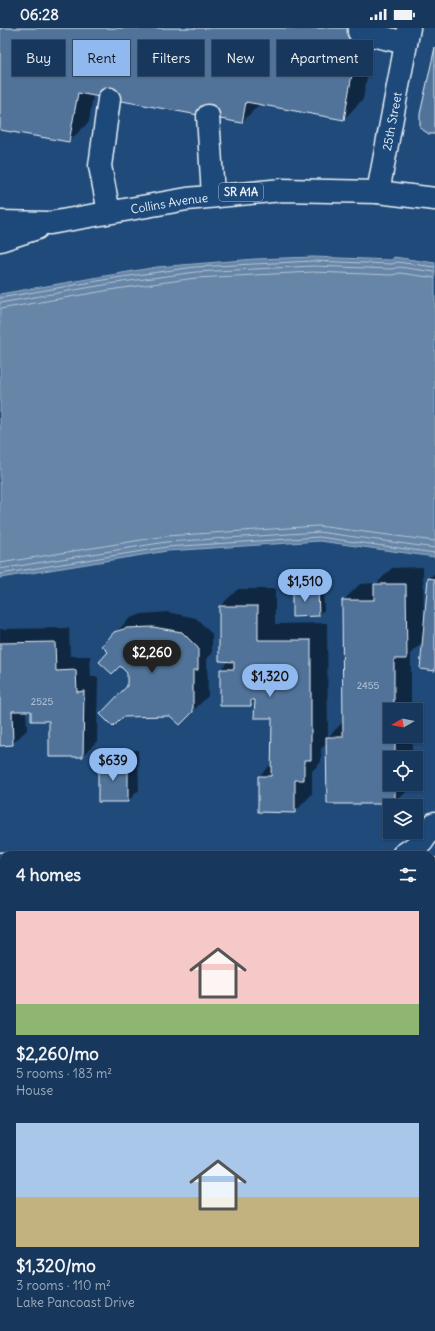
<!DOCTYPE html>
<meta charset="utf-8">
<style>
body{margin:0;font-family:Delius,sans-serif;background:#244365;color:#f1f3f6;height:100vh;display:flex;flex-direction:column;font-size:15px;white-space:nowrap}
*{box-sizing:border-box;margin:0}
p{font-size:13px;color:#9eacbb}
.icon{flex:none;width:22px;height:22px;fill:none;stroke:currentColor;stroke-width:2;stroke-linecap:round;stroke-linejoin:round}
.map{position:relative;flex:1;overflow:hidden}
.details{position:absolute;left:0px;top:823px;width:435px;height:480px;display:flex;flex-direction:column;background:#17385c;border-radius:12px 12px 0 0;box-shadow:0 1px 3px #0004,0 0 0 1px #365272}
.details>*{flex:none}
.banner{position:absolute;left:12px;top:12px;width:411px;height:36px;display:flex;gap:8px}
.needle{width:26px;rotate:261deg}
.tools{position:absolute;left:383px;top:675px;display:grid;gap:8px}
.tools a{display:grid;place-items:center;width:40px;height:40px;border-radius:0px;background:#17385c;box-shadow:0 1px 3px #0004,0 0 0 1px #365272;font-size:20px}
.price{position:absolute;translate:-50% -34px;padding:0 9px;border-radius:14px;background:#90b9f0;color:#111;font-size:13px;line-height:26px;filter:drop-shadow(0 1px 2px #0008)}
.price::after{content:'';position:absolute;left:50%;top:24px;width:12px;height:9px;margin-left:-6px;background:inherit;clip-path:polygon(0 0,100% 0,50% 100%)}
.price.current{background:#222;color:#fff}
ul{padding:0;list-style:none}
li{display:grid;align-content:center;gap:8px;height:212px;padding:0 16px}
li span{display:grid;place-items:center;height:124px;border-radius:0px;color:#555}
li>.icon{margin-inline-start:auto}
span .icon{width:72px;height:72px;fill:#fffc;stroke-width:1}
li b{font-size:17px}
h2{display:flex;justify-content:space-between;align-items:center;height:48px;padding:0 16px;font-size:17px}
.tag{padding:0 14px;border-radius:0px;background:#17385c;box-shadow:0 1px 3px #0004,0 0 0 1px #365272;font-size:14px;line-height:36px}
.tag.current{background:#90b9f0;color:#111}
.status{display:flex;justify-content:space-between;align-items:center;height:28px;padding:0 20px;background:#17385c;direction:ltr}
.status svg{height:11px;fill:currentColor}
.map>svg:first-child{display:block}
.water{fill:#6685a7;stroke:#9ab0c7}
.shadow{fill:#0007}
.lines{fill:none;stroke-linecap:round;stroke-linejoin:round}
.shore{stroke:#b4c6d8;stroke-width:1}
.building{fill:#517399;stroke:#e8f1f8}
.minor-casing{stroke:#e8f1f8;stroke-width:25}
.major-casing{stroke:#e8f1f8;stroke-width:25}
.minor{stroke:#1f4a7a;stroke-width:22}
.major{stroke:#1f4a7a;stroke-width:22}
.labels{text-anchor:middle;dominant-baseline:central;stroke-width:3;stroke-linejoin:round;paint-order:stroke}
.number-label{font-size:10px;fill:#c2d2e0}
.shield{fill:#1f4a7a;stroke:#acbfd2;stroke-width:1}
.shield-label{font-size:11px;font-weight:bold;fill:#e8f1f8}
.street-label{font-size:12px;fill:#e8f1f8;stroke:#1f4a7a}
</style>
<div class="status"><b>06:28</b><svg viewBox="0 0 49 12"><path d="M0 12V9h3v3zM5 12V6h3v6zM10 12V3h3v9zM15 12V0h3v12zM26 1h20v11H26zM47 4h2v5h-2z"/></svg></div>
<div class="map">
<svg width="435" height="1303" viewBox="0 0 435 1303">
<rect width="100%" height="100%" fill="#1f4a7a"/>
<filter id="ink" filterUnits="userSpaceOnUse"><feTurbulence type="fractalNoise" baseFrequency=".025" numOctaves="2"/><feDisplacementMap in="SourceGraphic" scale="8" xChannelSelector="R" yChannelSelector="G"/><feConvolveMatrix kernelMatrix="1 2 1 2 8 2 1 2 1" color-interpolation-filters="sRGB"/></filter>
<g filter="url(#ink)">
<!-- water -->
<path class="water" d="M313,229L392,232L394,229L435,235V529L320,513L167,523L0,550V266L157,239L255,231Z"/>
<!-- shadow -->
<path class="shadow" d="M0,0H376L363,71L344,91L260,76L242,94L93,67L89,94L69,113L0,101Z
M423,539L424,596H425L429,551L435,545V642L424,613L411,626V682H390V708H412V730H390V756H412V758L395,775L327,715L321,721V734L312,743V766L295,784L259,783V748L272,735L273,689L256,672L250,677H221V641L229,632L220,578L238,561H275V596L327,595L328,709L344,693L343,573L360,556L377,555L392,540Z
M323,556L324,582L318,587L293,562L298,557Z
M168,584L196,590L212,606V626L207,630L208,668L180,696L171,687L128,659V644L110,624L115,605L130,590L142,586Z
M69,600L70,628H90L91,649H98L97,713L83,728L50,692L32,682H26L27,702L12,716L0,717V601Z
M138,722L139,762L128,773H99V733L110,723Z
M431,873H435V954L431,958Z
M4,898V941H0V902Z
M431,965H435V1062L431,1066Z
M0,980H4V1019H0Z
M431,1097H435V1156L431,1160Z
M435,1236V1292L431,1296V1237Z
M37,1299H58L54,1303H37Z
M75,1299H117V1303H76Z
M175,1299H220V1303H175Z
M334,1299H372L368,1303H334Z"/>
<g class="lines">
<!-- shore -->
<path class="shore" d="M0,270L115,250L195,239L313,233L392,236L397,234L435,239
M0,275L115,255L196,244L313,238L392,241L399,239L435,244
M0,281L116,261L196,250L313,244L392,247L400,245L435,250
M0,535L166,508L318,498L435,513
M0,541L166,514L319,504L435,520
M0,546L167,519L319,509L435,525"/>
</g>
<!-- building -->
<path class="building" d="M0,0H360L344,92L246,74L242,95L78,65L69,114L0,102Z
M435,19V106H429L420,100V86Z
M428,550L435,551V643L420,641Z
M374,556H406L407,631H394V682H390V708H395V730H390V756H395V776H327L326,709H343L342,572H374Z
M318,561L319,588L292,589V562Z
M219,578H258V612H311V732H304V752H295V785L258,784V748H271L272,690H254L255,672H251V678H220V641H234V634L219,633Z
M153,599L182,604L198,620V642H193V684L180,697L170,688L123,689L113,699L100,686L127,658V645L120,638L112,646L99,634L108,624L102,618L114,604L127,600Z
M55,614L56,643L76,642L77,664L84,663L83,729H49V693H31V683H12L13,717L0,718V615Z
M98,733H128V774H98Z
M0,904H4V942H0Z
M4,982V1020H0V990H2V983Z
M36,1299H54V1303H36Z
M74,1299H102V1303H75Z
M174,1299H205V1303H174Z
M333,1299H365V1303H333Z
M400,1299H426V1303H400Z"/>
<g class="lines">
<defs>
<g id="minor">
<path d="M359,4L406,15"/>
<path d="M208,88L213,167"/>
<path id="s1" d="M378,164L409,0"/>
<path d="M109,184L100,138L109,71"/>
<path d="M403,827L422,814L435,795"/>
<path d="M0,836H4"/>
<path d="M431,841L435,842"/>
<path d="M431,1209H435"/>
<path d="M0,1211H4"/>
<path d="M292,1299V1303"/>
</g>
<g id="major">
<path id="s2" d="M0,194L50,195L187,171L282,162L378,164L435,171"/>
<path d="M0,212L37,200"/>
</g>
</defs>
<!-- minor casing -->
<use href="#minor" class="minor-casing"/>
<!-- major casing -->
<use href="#major" class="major-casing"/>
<!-- minor -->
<use href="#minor" class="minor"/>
<!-- major -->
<use href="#major" class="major"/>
</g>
</g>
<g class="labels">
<!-- number labels -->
<g class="number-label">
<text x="368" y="657">2455</text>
<text x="42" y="673">2525</text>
</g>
<!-- shield labels -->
<rect class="shield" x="219" y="155" width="44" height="18" rx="3"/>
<g class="shield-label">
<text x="241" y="164">SR A1A</text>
</g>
<!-- street labels -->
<g class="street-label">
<text stroke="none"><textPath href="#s1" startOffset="72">25th Street</textPath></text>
<text stroke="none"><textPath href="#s2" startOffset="171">Collins Avenue</textPath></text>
</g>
</g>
</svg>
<div class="tools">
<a><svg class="needle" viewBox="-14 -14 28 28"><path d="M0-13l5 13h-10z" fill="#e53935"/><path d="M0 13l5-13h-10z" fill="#9eacbb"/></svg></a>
<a><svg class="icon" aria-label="locate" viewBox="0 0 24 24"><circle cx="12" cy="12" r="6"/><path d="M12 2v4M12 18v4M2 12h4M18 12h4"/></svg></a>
<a><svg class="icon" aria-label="layers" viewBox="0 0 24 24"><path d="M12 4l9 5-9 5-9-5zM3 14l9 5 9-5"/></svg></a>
</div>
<b class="price" style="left:305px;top:575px">$1,510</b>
<b class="price current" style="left:152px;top:646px">$2,260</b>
<b class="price" style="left:270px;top:670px">$1,320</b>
<b class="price" style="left:113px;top:754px">$639</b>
<div class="banner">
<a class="tag">Buy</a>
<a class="tag current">Rent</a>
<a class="tag">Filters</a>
<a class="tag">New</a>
<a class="tag">Apartment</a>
</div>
<section class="details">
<h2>4 homes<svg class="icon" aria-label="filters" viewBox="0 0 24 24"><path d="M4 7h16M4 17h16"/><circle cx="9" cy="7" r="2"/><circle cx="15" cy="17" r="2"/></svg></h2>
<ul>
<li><span style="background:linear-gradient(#f6c9c9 75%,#8fb573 0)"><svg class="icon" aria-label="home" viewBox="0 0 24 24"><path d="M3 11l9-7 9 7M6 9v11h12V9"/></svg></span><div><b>$2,260/mo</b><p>5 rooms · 183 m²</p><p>House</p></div></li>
<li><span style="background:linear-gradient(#a9c7e8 60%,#c2b280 0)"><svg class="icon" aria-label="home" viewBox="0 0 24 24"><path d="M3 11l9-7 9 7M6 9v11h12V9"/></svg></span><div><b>$1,320/mo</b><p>3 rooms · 110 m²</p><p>Lake Pancoast Drive</p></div></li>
</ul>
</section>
</div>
